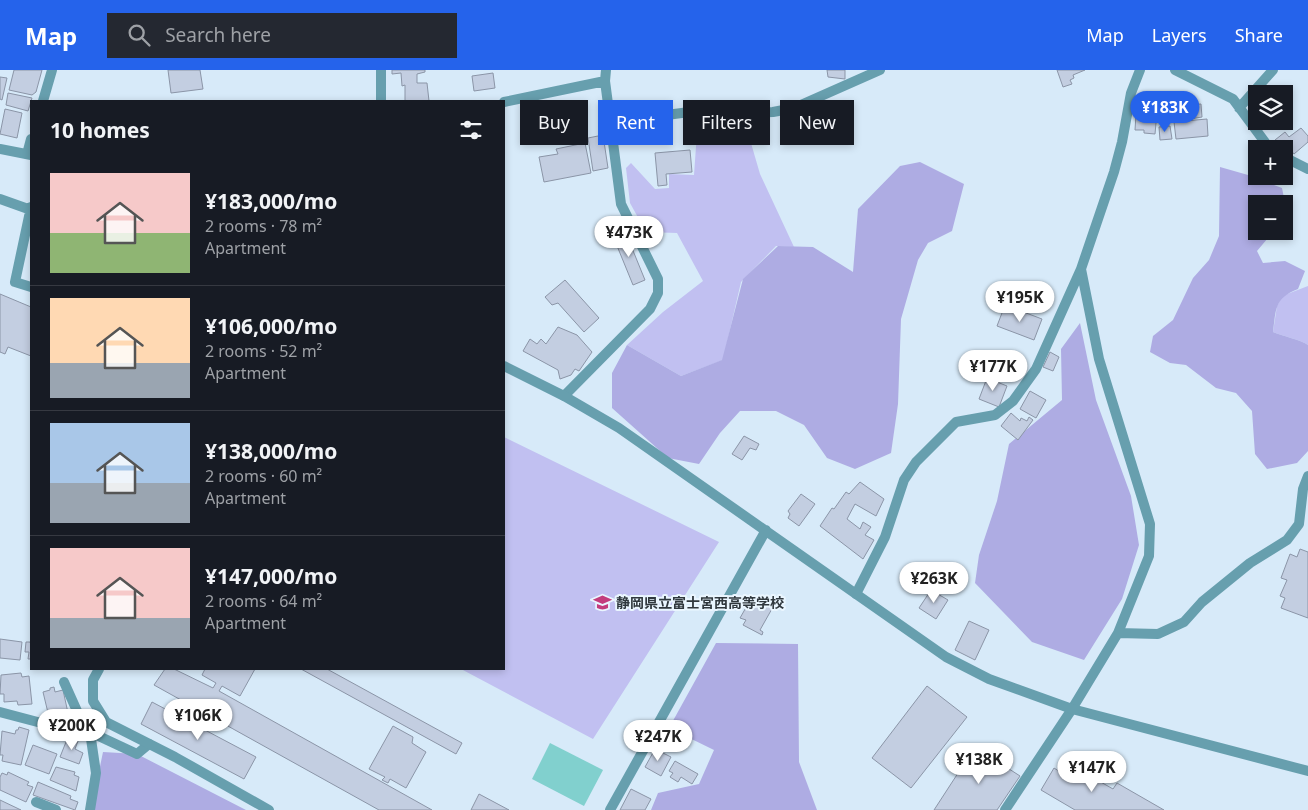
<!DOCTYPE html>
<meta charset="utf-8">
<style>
body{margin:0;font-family:"Noto Sans","Noto Sans JP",sans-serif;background:#242831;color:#f1f3f6;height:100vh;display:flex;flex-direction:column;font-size:19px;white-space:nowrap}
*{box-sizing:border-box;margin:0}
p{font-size:16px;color:#9ea1a6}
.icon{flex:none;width:28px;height:28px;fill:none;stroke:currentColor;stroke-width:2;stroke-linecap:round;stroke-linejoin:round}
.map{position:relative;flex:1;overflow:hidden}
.panel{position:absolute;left:30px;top:30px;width:475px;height:570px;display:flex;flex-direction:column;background:#171b24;border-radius:0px;box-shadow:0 2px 8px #0003}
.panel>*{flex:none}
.hud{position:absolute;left:520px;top:30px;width:475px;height:45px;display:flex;gap:10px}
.fabs{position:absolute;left:1248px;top:15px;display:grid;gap:10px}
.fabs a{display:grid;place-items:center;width:45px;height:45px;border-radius:0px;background:#171b24;box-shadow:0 2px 8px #0003;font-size:25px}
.price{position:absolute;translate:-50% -42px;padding:0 11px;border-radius:18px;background:#fff;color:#222;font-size:16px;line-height:32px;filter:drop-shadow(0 1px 2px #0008)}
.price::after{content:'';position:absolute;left:50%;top:30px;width:15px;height:11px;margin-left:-8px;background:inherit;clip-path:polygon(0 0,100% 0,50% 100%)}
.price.on{background:#2563eb;color:#fff}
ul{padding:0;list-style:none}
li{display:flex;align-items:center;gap:15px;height:125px;padding:0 20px}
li+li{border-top:1px solid #363941}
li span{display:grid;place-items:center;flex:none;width:140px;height:100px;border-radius:0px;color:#555}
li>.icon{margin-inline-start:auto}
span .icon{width:60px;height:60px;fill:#fffc;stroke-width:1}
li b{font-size:21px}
h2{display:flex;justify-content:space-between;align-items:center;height:60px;padding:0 20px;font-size:21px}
.pill{padding:0 18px;border-radius:0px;background:#171b24;box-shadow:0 2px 8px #0003;font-size:18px;line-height:45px}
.pill.on{background:#2563eb;color:#fff}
header{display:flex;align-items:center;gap:30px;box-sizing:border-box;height:70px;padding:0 25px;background:#2563eb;color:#fff}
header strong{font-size:24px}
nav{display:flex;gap:28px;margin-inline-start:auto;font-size:18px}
.search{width:350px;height:45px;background:#242831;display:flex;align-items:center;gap:12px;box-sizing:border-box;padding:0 18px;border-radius:0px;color:#9ea1a6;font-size:19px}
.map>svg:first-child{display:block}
.green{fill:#c1c0f1}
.forest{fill:#aeace3}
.water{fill:#81d0ce}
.building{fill:#c3cee1;stroke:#8b95a7}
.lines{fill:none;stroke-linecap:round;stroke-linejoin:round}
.minor{stroke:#679fae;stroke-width:10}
.tertiary{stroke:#679fae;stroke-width:10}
.labels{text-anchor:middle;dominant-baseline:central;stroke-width:4;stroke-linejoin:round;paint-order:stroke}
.poi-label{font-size:14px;font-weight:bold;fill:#30383e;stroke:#eaf6ff;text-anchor:start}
</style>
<header>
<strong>Map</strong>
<div class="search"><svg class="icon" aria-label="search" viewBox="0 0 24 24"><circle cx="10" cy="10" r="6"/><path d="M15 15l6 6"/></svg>Search here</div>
<nav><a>Map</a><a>Layers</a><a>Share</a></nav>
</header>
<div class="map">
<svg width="1308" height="740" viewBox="0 0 1308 740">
<rect width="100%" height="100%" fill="#d7eaf9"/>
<!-- green -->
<path class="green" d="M726,45L744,49L760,104L794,177L776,176L741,212L723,290L681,306L627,275L663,242L703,211L677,163L646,162L630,133L626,98L631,93L655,119L669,118V104L694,105L698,48Z
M1308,216V275C1302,270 1282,266 1273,262L1277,236L1282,226Z
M504,367L719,472L593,669L461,599H504Z"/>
<!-- forest -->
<path class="forest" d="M920,92L964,114L952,161L928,173L918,190L901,249L898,334L891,383L855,399L827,388L804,355L776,341H740L720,363L699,394L668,388L612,338V303L627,275L681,306L722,290L743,209L778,176L813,177L853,202L858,139L900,96Z
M1220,97L1248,105L1282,118L1289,153L1284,156V134H1256V161H1274L1257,181L1263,193L1285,191L1305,201L1298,219C1274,228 1276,240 1273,262C1282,266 1302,270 1308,275V381L1297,393L1267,399L1255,384L1252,341L1236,323L1216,318L1186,295L1170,293L1150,282L1153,266L1173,250L1193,208L1209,190L1219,166Z
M1080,253L1096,330L1131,426L1139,475L1122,529L1084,590L1032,572L975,513L979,485L997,431L1009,374L1062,330L1061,279Z
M716,573L798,574L799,692L817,740H651L658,723L699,714L714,680L669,658Z
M103,682L137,684L246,740H91Z"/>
<!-- water -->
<path class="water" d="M550,673L603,700L584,736L532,709Z"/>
<!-- building -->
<path class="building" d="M14,0H42L36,22L32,25L9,20Z
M168,0H200L203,19L171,23Z
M392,0H425V2L417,4V13H427L429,31H405V15L402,16L401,3L392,4Z
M827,0H845V9L828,7Z
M1057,0H1085L1073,5L1074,8L1070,10L1072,14L1063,17Z
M493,3L495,18L474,21L472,6Z
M0,7L7,8L2,30L0,29Z
M8,23L32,28L28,41L6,35Z
M1137,29L1158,31L1155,64L1144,63V60H1135Z
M1201,34L1202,47L1190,49L1188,35Z
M5,39L22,43L17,68L0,64Z
M1207,49L1208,66L1176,69L1174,52Z
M1170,56L1172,69L1160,70L1159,57Z
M1301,58L1308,66V72L1294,84L1284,72L1279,75L1275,70L1285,62L1289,67Z
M603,65L608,98L593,101L588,68Z
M585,73L591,103L544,112L539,87L558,84L556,79Z
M690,80L692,102L666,104L667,115L658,116L655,83Z
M625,161L645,210L633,215L613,166Z
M565,210L599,248L584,262L558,233L552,235L545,227Z
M0,224L31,237V286L8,277L5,284L0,282Z
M1005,235L1042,249L1034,270L997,256Z
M558,257L577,265L592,282L579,301L575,299L571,305L560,309L558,300L523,281L530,269L537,274L541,269L546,274Z
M1050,282L1059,287L1053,301L1043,297Z
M987,308L1007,316L999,337L979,329Z
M1030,321L1046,330L1036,348L1020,339Z
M1011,343L1020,351L1021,348L1027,351L1029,347L1033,350L1018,370L1001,356Z
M744,366L759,374L756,380L750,378L742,390L732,384Z
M860,412L884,429L876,446L855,434L847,449L860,459L863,452L871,457L865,465L874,470L863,489L820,456L832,438L834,439L846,422L849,424Z
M801,424L815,434L799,456L788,448L790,444L788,441Z
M1300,479L1308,482V548L1281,538L1285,528L1280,526L1287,510L1281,508L1290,484L1297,487Z
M931,520L948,530L936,549L919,538Z
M756,532L763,535L764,533L773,537L760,560L763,562L762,565L743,555L746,550L740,548L748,534L754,536Z
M969,551L989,560L975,590L955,580Z
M0,569L22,572L20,590L0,588Z
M26,572H30L31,575V589H28L29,582H25Z
M165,599H174L213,618L216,613L202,605L205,599H255L240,626L222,616L219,621L432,740H379L154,615Z
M301,599H327L462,673L456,684Z
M21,603L22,607L29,606L32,634L18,635L17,631L4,632V624H0L1,605Z
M927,616L967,647L911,718L872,688Z
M54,617L55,622L63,620L68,643L49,647L43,622L50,620V618Z
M152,632L256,687L244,709L141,654Z
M393,656L413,667L412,673L426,682L406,718L390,709L388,713L382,710L385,707L369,699Z
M19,657L29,660L21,695L2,691L3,685H0L2,661L15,664L16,660H18Z
M68,667L78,671L75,679L83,683L79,694L60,687Z
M33,675L57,684L49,704L25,695Z
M975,677L1020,706L997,740H934Z
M655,679L671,687L661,706L645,697Z
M675,691L698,704L692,714L681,707L678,712L670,707L673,703L669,701Z
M1071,695L1113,719L1117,713L1164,740H1075L1041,720L1054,698L1065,705Z
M56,697L75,702L74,705L79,707L76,721L50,710Z
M8,702L29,712L27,715L33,717L26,732L0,720V707L2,703L7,705Z
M38,712L71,726L70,729L78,732L75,740L33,725Z
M631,719L651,729L645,740H620Z
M479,724L509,740H471Z
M0,730L21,740H0Z"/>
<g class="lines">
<!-- minor -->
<path class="minor" d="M381,0V31
M1175,0L1233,29L1270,79
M43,31L52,0
M504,32L605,11
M1239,38L1273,0
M610,45L659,46L712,39L751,43L773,42L794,38L880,0
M27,84L31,69
M1284,87L1308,99
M0,129L31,140
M31,137L15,212L31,217
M564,326L650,239L658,223V209L621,134L605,11L606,0
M856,524L885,467L904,410L916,392L956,352L995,345L1013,331L1036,299L1081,199
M1118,563L1158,564L1184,552L1202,532L1250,493L1287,470L1299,454L1303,419L1308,406
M64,612L86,661
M0,642L49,655L90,662L137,684L149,674
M90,662L96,703L90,740
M36,732L56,740
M1005,740L1072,639L1118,563L1149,486L1150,454L1099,289L1081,199L1114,102L1122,72L1131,23L1140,0"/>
<!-- tertiary -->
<path class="tertiary" d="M0,79L31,85
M504,296L564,326L619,358L946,587L989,609L1072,639L1308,701
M99,599L93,610V631L106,652L175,687L269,740
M610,740L766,460"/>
</g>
<!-- icons -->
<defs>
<symbol id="school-bare" viewBox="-9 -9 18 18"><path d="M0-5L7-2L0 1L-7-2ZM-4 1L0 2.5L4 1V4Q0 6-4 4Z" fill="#c33d7d" stroke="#eaf6ff" stroke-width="2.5" paint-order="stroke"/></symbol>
</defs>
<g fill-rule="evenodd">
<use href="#school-bare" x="590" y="520" width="25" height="25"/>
</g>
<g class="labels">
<!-- poi labels -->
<g class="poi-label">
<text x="616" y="532">静岡県立富士宮西高等学校</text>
</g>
</g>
</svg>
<div class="fabs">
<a><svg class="icon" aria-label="layers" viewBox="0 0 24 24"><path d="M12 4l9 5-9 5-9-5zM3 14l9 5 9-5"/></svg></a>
<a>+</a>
<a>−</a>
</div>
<b class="price on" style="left:1165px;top:63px">¥183K</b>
<b class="price" style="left:629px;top:188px">¥473K</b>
<b class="price" style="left:1020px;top:253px">¥195K</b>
<b class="price" style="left:993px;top:322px">¥177K</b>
<b class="price" style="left:934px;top:534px">¥263K</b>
<b class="price" style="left:198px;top:671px">¥106K</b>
<b class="price" style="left:72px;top:681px">¥200K</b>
<b class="price" style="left:658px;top:692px">¥247K</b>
<b class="price" style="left:979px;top:715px">¥138K</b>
<b class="price" style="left:1092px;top:723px">¥147K</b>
<div class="hud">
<a class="pill">Buy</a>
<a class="pill on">Rent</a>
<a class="pill">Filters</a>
<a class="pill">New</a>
</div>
<section class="panel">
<h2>10 homes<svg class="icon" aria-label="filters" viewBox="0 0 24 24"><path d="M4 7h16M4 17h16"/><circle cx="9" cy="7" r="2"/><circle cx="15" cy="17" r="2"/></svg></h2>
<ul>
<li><span style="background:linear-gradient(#f6c9c9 60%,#8fb573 0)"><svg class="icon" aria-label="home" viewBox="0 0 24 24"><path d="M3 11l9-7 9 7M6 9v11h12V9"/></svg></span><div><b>¥183,000/mo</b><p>2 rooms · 78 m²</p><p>Apartment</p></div></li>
<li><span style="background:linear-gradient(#ffd9b3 65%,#9aa5b1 0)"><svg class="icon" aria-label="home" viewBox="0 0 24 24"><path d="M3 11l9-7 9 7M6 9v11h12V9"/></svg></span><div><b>¥106,000/mo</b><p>2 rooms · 52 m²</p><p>Apartment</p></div></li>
<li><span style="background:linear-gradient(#a9c7e8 60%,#9aa5b1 0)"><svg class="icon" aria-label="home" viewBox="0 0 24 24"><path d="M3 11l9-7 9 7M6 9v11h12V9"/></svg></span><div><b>¥138,000/mo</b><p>2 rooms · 60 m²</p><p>Apartment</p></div></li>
<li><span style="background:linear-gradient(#f6c9c9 70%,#9aa5b1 0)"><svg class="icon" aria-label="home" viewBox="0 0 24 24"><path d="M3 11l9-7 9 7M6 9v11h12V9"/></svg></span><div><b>¥147,000/mo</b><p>2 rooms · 64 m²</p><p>Apartment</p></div></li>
</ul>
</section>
</div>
